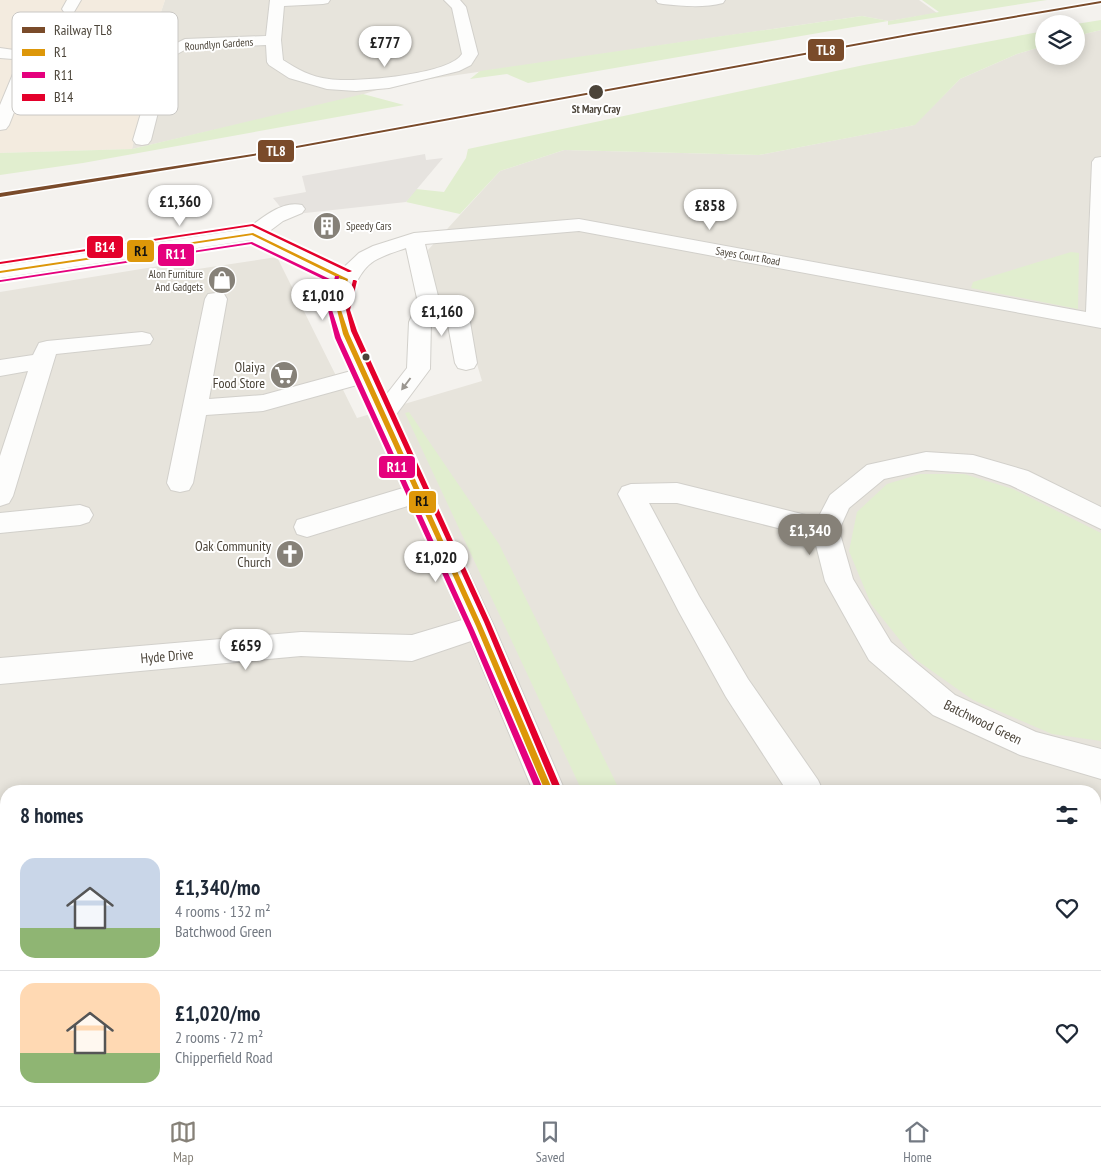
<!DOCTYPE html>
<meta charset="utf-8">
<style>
body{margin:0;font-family:"PT Sans Narrow",sans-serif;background:#f6f6f7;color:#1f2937;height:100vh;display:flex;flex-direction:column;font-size:19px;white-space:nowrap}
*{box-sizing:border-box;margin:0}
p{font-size:16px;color:#747a83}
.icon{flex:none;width:28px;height:28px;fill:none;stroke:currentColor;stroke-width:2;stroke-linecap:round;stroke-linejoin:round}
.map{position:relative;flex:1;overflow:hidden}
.sheet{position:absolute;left:0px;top:785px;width:1101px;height:321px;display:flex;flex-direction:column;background:#fff;border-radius:20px 20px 0 0;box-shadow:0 2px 12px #0003}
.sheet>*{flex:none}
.fabs{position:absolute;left:1035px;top:15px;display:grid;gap:10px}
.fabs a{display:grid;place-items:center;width:50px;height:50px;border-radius:50%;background:#fff;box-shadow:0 2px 12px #0003;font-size:25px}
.price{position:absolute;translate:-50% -42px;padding:0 11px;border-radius:18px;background:#fff;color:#222;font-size:16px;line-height:32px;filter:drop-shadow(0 1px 2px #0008)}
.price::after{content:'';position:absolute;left:50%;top:30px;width:15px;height:11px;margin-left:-8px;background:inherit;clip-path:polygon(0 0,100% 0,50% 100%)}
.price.current{background:#868178;color:#fff}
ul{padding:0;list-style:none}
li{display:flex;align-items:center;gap:15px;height:125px;padding:0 20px}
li+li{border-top:1px solid #e0e1e3}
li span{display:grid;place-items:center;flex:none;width:140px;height:100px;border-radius:15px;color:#555}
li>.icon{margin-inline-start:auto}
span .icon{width:60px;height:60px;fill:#fffc;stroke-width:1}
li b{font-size:21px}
h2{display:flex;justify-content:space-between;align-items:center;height:60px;padding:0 20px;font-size:21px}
.tabs{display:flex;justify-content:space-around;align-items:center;height:70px;border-top:1px solid #e0e1e3;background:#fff;font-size:14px;color:#747a83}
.tabs a{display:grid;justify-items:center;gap:2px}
.tabs .current{color:#868178}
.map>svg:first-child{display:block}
.residential{fill:#e7e4dc}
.commercial{fill:#f3ebdf}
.industrial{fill:#e6e2de}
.green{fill:#e1eecf}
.parking{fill:#e6e3df}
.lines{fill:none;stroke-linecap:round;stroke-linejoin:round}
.minor-casing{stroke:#d2d0cb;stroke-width:2}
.minor{fill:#fdfdfc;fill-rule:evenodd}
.bus-1-casing{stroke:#fff;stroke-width:4}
.bus-2-casing{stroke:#fff;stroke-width:4}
.bus-3-casing{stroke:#fff;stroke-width:4}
.bus-1{fill:#dd9709;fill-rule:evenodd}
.bus-2{fill:#e5007d;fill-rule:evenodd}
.bus-3{fill:#e4002b;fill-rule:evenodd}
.rail-1-casing{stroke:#fff;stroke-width:3}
.rail-1{fill:#7a4b2a;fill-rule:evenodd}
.oneway{fill:#9b9791}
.stop-dot{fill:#4b4439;stroke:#fff;stroke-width:2}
.labels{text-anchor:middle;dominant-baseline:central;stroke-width:4;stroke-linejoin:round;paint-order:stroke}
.far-street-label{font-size:11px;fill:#4b4439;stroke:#fff}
.far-stop-label{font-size:11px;font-weight:bold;fill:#4b4439;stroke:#fff}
.far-poi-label{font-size:11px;fill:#4b4439;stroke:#fff;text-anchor:start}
.poi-label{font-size:14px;fill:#4b4439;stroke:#fff;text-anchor:end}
.street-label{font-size:14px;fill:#4b4439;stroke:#fff}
.key{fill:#fff;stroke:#c9c7c4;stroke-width:1}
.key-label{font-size:14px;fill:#4b4439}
.line-badge{stroke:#fff;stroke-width:2}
.badge-label{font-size:14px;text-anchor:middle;font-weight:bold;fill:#fff}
.pale-badge-label{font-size:14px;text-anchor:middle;font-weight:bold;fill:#111}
</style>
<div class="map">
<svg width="1101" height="1106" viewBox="0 0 1101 1106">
<rect width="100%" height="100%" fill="#f4f2ee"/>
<!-- residential -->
<path class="residential" d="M165,0H919L937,13L889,21L862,16L396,84L348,99L132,149L160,15Z
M1101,30V1106H96L100,1100H1095V791H6V813H0V292L190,261L191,270L277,257L357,418L482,381L461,310L435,301L428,250L500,171L564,150L759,155L914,125L960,79L1017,54L1044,46V56H1076V36Z"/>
<!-- commercial -->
<path class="commercial" d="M0,0H165L160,15L132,149L0,153Z"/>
<!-- industrial -->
<path class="industrial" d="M0,813H6V935L0,962Z
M6,976V1100H100L96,1106H0V977Z"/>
<!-- green -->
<path class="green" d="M922,0H1047L888,25V21L528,83L507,74L470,79L480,71L862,16L889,21L939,12Z
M1101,20V30L1076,36V24Z
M1044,31V46L1017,54L960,79L915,125L759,155L564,150L500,171L460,214L406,202L416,189L444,192L466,158L468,149L864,65Z
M363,94L404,105L83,163L0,175V153L132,149Z
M1071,252L1079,253L1078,309L971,288L973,282Z
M409,412L499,544L620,791H582L405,413Z
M920,474H964L1013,489L1101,533V741L1052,734L973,700L915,659L871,604L849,551L857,512L887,484Z"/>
<!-- parking -->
<path class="parking" d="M425,154L426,160L443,158L406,202L287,215L273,198L306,192L302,176Z"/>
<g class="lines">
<defs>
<path id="minor" d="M67,0H81L74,12H64L62,9Z
M270,0H330L328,3L323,4L284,6L281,40L283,60C297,69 311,77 329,79C353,83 449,75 462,54L452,8L444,0H460L466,7L478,54L471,65L459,71L389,88L356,91L327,89L289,78L269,65L267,62L266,45L188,48L172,57L151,140L148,144L142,145L136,144L133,140L159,52L185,39L266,36Z
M656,0H725L723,3C703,8 683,6 663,4L658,3Z
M49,24L54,26L57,29L49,43L31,58L34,62L9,125L6,129L0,130V105L18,62L13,59L0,58V48L21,51L37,38L44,26Z
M1101,157V328L579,231L425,244L439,300L467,317L470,322L477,363L474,368L466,370L458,368L455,363L448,325L434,316L431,322L430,369L395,416L494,626L565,791H533L471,641L412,661L301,656L0,684V658L301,632L412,635L462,620L411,505L307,537L297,534L294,527L297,520L403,488L357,385L263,411L206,415L193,483L189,490L180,492L171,490L167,483L205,299L208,294L216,293L224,294L227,299L209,399L263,395L351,371L335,334L328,310L335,282L250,240L0,278V266L247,229C262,218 282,200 302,205L305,209L302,213L283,221L267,233L342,269L359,253L373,246L414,233L579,219L1086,312L1092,162L1095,158ZM406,248L418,303L409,322L407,368L386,395C376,374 351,333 350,310C349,293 360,270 374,261C384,255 395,252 406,248Z
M142,332L150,334L153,339L150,344L56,354L13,496L9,503L0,506V456L28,371L0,376V360L33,355L39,343L47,341Z
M926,452L973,455L1028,471L1101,507V529L1010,485L973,473L926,470L884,479L849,508L839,530L853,579L891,642L955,695L1036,732L1101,749V779L1020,755L933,715L869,660L825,581L814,537L677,503H649L699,596L748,679L818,780L823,791H787L726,697L679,612L618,494L622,487L631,484L677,483L818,518L830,495L867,465Z
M80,505L89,508L93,515L89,522L80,525L0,533V513Z
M1095,980L1101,982V1020L1095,1018Z
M6,1014V1052L0,1053V1015Z
M43,1100H83L81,1106H41Z
M113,1100H154L152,1106H111Z
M578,1100H618V1106H578Z"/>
</defs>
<!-- minor casing -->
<use href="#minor" class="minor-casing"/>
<!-- minor -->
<use href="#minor" class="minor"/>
<defs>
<path id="bus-1" d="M253,233L348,279L341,310L349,334L482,626L553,791H545L476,626L343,334L337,310L343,280L252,235L0,273V271Z"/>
<path id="bus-2" d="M252,242L334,281L335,276H339V277L338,283L344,287L342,288L337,287L332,310L341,338L474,630L544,791H536L468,630L335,338L328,310L333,284L251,244L0,282V280H1Z"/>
<path id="bus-3" d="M253,224L352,271L350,272H348L252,226L0,264V262Z
M353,280H355L357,281L350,310L357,331L490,622L561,788L560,790H554L484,622L351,331L346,310Z"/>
</defs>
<!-- bus-1 casing -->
<use href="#bus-1" class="bus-1-casing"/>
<!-- bus-2 casing -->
<use href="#bus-2" class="bus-2-casing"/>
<!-- bus-3 casing -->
<use href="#bus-3" class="bus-3-casing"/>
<!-- bus-1 -->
<use href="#bus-1" class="bus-1"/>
<!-- bus-2 -->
<use href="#bus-2" class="bus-2"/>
<!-- bus-3 -->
<use href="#bus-3" class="bus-3"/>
<defs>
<path id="rail-1" d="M1101,1V3L914,35L253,156L0,197V193L253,154L914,33Z"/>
</defs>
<!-- rail-1 casing -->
<use href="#rail-1" class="rail-1-casing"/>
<!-- rail-1 -->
<use href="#rail-1" class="rail-1"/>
</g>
<!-- one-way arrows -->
<defs><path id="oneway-solid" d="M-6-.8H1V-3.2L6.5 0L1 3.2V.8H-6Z" transform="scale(1.25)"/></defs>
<use class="oneway" href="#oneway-solid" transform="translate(406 384) rotate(127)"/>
<!-- icons -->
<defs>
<symbol id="building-disc" viewBox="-11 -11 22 22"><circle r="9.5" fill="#868178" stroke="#fff"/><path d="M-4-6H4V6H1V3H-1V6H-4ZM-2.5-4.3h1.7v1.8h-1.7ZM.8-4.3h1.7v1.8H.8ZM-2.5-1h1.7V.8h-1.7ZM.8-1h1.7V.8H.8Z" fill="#fff"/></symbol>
<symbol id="shop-disc" viewBox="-11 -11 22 22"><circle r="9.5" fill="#868178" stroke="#fff"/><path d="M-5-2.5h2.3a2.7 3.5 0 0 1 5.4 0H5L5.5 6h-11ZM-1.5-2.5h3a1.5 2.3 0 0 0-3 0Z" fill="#fff"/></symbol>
<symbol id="supermarket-disc" viewBox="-11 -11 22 22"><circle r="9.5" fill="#868178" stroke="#fff"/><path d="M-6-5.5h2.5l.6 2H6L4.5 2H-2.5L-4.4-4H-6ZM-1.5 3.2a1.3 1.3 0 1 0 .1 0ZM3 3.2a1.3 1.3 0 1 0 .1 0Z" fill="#fff"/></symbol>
<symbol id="church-disc" viewBox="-11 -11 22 22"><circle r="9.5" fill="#868178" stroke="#fff"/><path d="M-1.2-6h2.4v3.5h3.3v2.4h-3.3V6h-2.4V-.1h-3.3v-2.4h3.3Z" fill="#fff"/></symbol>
</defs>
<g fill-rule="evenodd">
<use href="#building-disc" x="311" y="210" width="32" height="32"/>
<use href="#shop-disc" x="206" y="264" width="32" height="32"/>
<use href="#supermarket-disc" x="268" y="359" width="32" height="32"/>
<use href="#church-disc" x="274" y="538" width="32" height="32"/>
</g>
<!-- markers -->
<g class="stop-dot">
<circle cx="596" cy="92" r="8"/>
<circle cx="366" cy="357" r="4.5"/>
</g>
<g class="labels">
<!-- far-street labels -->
<g class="far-street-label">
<text transform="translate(219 44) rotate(-4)">Roundlyn Gardens</text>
<text transform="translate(748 256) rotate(10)">Sayes Court Road</text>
</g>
<!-- far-stop labels -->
<g class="far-stop-label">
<text x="596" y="109">St Mary Cray</text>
</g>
<!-- far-poi labels -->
<g class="far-poi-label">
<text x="346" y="226">Speedy Cars</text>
<text x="203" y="274" text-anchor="end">Alon Furniture<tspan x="203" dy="13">And Gadgets</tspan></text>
</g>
<!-- poi labels -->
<g class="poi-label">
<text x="265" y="367">Olaiya<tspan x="265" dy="16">Food Store</tspan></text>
<text x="271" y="546">Oak Community<tspan x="271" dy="16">Church</tspan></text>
</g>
<!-- street labels -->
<g class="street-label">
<text transform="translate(167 656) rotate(-5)">Hyde Drive</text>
<text transform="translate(983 722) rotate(26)">Batchwood Green</text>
</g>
</g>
<!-- legend -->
<rect x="12" y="12" width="166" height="103" rx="8" class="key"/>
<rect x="22" y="27" width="23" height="6" fill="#7a4b2a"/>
<rect x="22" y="49" width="23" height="7" fill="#dd9709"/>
<rect x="22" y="72" width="23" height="6" fill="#e5007d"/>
<rect x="22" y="94" width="23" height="7" fill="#e4002b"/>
<g class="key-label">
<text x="54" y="35">Railway TL8</text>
<text x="54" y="57">R1</text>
<text x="54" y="80">R11</text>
<text x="54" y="102">B14</text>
</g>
<g class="line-badge">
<rect x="807" y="38" width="38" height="24" rx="5" fill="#7a4b2a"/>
<rect x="257" y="139" width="38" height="24" rx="5" fill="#7a4b2a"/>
<rect x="86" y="235" width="38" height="24" rx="5" fill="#e4002b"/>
<rect x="126" y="239" width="29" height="24" rx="5" fill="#dd9709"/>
<rect x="157" y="243" width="38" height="24" rx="5" fill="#e5007d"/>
<rect x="378" y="455" width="38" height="24" rx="5" fill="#e5007d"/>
<rect x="408" y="490" width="29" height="24" rx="5" fill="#dd9709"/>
</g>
<g class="badge-label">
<text x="826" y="55">TL8</text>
<text x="276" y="156">TL8</text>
<text x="105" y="252">B14</text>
<text x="176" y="259">R11</text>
<text x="397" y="472">R11</text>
</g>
<g class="pale-badge-label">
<text x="141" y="256">R1</text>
<text x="422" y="506">R1</text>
</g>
</svg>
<div class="fabs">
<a><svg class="icon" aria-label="layers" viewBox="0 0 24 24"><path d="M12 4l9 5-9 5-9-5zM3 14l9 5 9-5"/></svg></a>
</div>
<b class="price" style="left:385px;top:68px">£777</b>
<b class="price" style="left:180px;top:227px">£1,360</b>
<b class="price" style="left:710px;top:231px">£858</b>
<b class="price" style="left:323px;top:321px">£1,010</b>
<b class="price" style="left:442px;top:337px">£1,160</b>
<b class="price current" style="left:810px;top:556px">£1,340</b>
<b class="price" style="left:436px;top:583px">£1,020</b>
<b class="price" style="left:246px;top:671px">£659</b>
<section class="sheet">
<h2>8 homes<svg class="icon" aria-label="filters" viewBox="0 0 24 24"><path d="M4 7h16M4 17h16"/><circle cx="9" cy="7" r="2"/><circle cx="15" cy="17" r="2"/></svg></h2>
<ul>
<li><span style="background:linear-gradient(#c9d6e8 70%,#8fb573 0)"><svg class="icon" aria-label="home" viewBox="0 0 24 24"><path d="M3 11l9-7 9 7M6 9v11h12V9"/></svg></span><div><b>£1,340/mo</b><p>4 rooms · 132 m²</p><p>Batchwood Green</p></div><svg class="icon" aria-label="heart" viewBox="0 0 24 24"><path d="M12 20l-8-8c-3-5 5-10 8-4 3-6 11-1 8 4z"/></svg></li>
<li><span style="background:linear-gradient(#ffd9b3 70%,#8fb573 0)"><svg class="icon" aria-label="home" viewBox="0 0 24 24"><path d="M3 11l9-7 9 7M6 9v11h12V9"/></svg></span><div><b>£1,020/mo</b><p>2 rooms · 72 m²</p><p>Chipperfield Road</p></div><svg class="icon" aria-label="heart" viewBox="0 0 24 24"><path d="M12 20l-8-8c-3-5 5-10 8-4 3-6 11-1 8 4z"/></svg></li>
</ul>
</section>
</div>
<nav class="tabs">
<a class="current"><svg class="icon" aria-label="map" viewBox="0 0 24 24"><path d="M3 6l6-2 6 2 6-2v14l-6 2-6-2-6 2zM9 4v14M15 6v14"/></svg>Map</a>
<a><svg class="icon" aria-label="saved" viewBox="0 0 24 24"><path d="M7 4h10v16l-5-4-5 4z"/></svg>Saved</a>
<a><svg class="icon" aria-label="home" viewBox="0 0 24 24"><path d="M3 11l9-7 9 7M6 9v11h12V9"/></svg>Home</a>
</nav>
